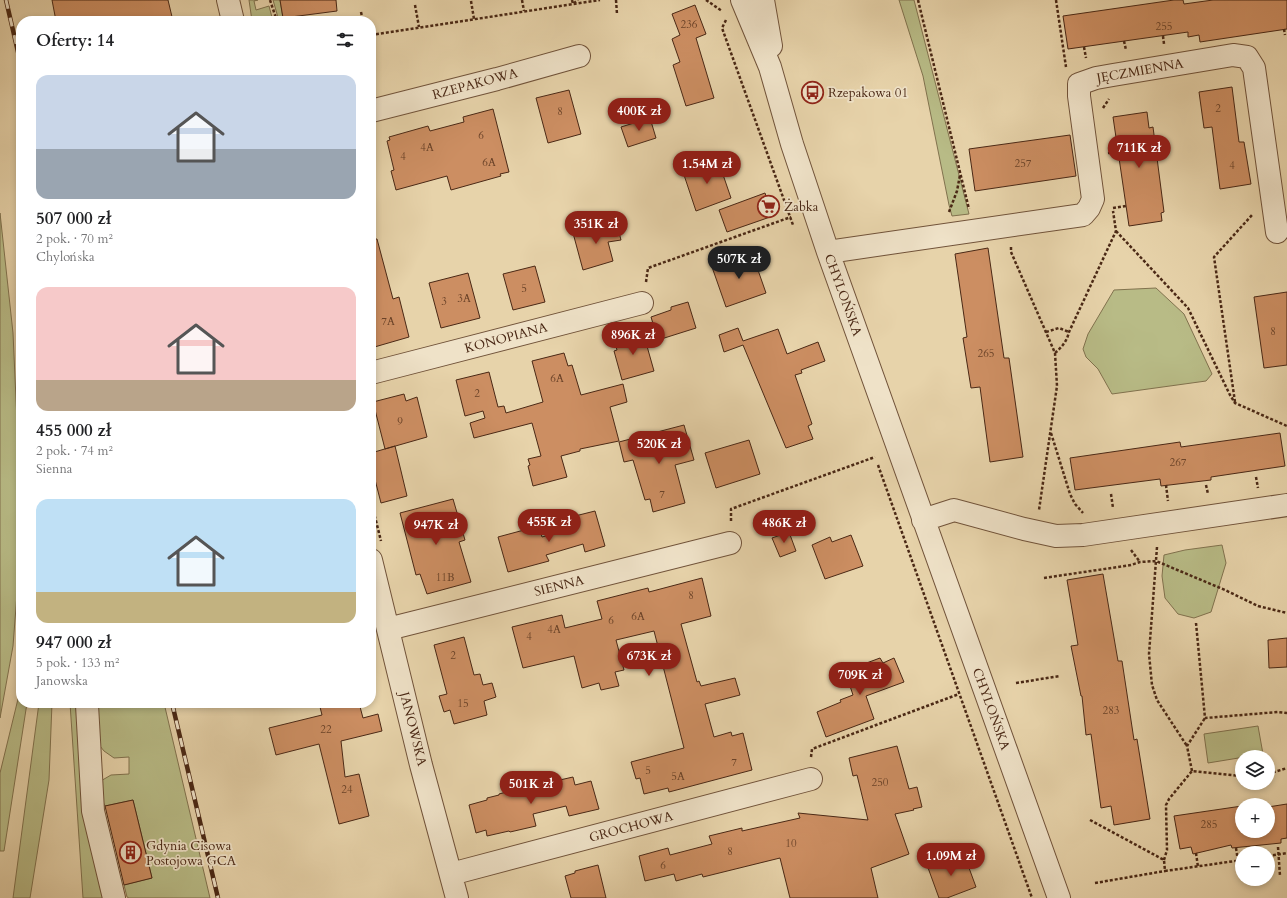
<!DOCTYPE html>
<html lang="pl">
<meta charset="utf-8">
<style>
body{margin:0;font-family:Cardo,serif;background:#f2f2f2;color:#202124;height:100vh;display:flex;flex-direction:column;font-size:15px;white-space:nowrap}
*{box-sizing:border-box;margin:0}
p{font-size:13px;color:#757577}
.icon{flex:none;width:22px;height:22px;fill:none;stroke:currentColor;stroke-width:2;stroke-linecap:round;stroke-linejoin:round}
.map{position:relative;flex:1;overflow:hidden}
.details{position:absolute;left:16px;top:16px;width:360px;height:692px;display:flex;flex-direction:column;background:#fff;border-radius:16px;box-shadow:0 2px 6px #0003}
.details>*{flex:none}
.controls{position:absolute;left:1235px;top:750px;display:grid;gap:8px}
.controls a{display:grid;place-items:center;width:40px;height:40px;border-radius:50%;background:#fff;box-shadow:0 2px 6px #0003;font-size:20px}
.price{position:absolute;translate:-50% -34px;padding:0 9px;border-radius:14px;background:#8f2418;color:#fff;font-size:13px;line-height:26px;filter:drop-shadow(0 1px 2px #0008)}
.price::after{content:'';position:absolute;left:50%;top:24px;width:12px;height:9px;margin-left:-6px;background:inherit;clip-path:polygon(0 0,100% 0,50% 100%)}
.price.on{background:#222;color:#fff}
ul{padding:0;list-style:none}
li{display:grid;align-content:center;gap:8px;height:212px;padding:0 20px}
li span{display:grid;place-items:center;height:124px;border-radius:12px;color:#555}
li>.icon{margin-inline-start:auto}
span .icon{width:72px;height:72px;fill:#fffc;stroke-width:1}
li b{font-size:17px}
h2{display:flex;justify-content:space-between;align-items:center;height:48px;padding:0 20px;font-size:17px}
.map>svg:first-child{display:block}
.green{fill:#b8bb86;stroke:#81724e}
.building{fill:#cc8e62;stroke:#4a2815}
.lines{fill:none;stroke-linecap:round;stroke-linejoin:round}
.minor-casing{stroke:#71533a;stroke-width:24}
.path{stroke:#4a2815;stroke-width:2.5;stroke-dasharray:3 2;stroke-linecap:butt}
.minor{stroke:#efe2c8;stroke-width:22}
.rail-casing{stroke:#4a2815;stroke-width:4.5}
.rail{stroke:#efe2c8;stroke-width:3;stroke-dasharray:9;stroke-linecap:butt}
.labels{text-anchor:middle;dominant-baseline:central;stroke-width:3.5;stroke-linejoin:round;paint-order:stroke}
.number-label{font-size:11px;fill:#6a4228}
.street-label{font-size:13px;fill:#4a2815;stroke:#efe2c8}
.poi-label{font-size:13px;fill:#4a2815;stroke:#efe2c8;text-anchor:start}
</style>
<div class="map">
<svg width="1287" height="898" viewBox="0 0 1287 898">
<rect width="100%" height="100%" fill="#e7d3aa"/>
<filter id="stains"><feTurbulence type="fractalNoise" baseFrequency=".005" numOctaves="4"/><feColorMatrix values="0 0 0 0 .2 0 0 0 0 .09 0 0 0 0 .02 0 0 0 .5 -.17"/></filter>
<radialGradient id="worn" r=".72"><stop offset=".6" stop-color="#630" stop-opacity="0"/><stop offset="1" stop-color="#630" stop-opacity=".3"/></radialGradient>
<!-- green -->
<path class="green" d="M249,0H258L254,1L256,10L269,6L273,21H252Z
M273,0H280L283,18L302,16L303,21H279Z
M899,0H914L969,214L952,216L949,205L923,76Z
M0,213L13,333L21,510L19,568L13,646L0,718Z
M1156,288L1184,314L1212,374L1206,381L1112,394L1098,369L1086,357L1083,349L1088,334L1114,290Z
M1222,545L1226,563L1211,612L1194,618L1178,614L1165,598L1162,576L1164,555L1185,550Z
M21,679V703H27L4,851H0V773L18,699Z
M39,703H52L49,780L30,898H13Z
M70,703H80L107,898H83Z
M93,703H164L210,898H129L127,897L124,885L152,878L133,800L105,806L99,794V782L111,775L129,774V757L114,758L104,751L96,741Z
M1258,726L1263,754L1208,763L1204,734Z"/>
<!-- building -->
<path class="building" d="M52,0H168L173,21H56Z
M280,0H336L337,11L283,18Z
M1174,0H1183L1184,4L1213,0H1287V29L1200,42L1199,35L1188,37V32L1068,49L1063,16Z
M695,5L706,34L696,38L714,98L686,106L673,65L680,62L672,39L680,35L672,14Z
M1232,87L1239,142H1244L1251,184L1220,189L1212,127L1204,128L1199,92Z
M569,90L581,134L548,143L536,98Z
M493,109L509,172L500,174L501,176L451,190L447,176L396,190L391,171L394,170L387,141L390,140L389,137L428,126L430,131L464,122L463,117Z
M1147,112L1149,128L1153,127L1164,212L1161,213L1162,221L1129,226L1113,117Z
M650,118L656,138L628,147L621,127Z
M1070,135L1076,176L975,191L969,149Z
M718,160L731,198L696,211L683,172Z
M765,193L773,216L727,232L719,210Z
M616,221L621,240L608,242L613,261L583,270L573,233Z
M371,239H377L393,299L399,297L409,337L371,348Z
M988,248L1004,358H1009L1023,457L990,462L980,387L971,388L963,338L967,337L955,254Z
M752,253L766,293L726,307L712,267Z
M535,266L545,302L513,310L503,274Z
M468,273L480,318L441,328L429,283Z
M1287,292V365L1264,368L1254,297Z
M688,302L696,328L658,340L651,317L671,310V307Z
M738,328L743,341L778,329L787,354L818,342L825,361L801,370L802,373L795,375L812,424L808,426L813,439L786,448L743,345L724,352L719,335Z
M643,332L654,371L622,380L614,351L617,350L614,340Z
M564,353L568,366L572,365L581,395L623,384L627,402L610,407L619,441L580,449V451L561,456L567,477L533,486L528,466L530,465L528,459L541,456L532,423L474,438L470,423L485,418L483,411L465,416L456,380L489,372L498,407L504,406L506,413L543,402L532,361Z
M404,394L406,401L417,397L427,437L385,449L373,402Z
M684,425L694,460L675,465L685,503L653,512L650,499L645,500L633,460L624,462L619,442Z
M1280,433L1285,466L1211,477V480L1161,486L1160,479L1075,490L1070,458L1180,442L1181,447Z
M749,440L760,474L716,488L705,453Z
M395,446L407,496L381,503L371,464V453Z
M453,499L465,540L459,542L471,582L427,594L420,574L416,575L400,513Z
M595,511L605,546L585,552L583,544L546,555L549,561L508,572L498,537L539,526L542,537L578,527L575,516Z
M789,532L796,551L780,557L772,538Z
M851,535L863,566L825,579L812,545L830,537L832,542Z
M1103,574L1118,661H1122L1134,740L1137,739L1150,819L1114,825L1111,806L1101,808L1091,734L1086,735L1082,696H1081L1071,646L1078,645L1067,580Z
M702,578L711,616L681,624L697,682L699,681L701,686L735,678L740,695L705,704L714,737L731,732L732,736L743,733L752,770L669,792L668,788L644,794L640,778L636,779L631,762L684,748L654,631L616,640L624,670L615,672L619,686L601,690L599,683L582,688L574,656L523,668L512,627L562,615L565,628L602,619L597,601L648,588L649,592Z
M464,637L474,675L480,674L483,685L492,683L496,697L484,701L487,715L454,724L450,710L444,712L439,696L447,694L434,645Z
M1287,638V667L1269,668L1268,640Z
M880,658L883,663L894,658L904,682L866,696L874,719L826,737L817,712L841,702L840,700L853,695L845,671Z
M319,703H359L363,718L378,714L382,731L341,741L345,777L359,774L369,816L339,824L319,744L276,755L269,728L322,715Z
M897,746L909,789L917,787L922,807L913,809L914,810L895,814L909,854L871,868L878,898H790L780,858L703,877L702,874L676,881L674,874L645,881L639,856L668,848L670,855L712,844L709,836L742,828V831L800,818L798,813L868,820L857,775L853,776L849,758Z
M573,777L575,785L591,781L599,809L569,816L566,806L533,814L536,826L510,832L509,831L487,836L486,830L476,833L469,805L487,800V798L499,795V794L551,780V782Z
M133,800L152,878L124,885L105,806Z
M1287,804V838L1281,839V843L1232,848L1231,845L1193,854L1191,847L1180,849L1174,816L1242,806V831H1268V807Z
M951,856L953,861L965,857L976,887L947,898H939L927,865Z
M598,865L606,898H571L565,876L575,873V871Z"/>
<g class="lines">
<defs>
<path id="minor" d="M228,0L233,21
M742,0L770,67L792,144L828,252L1059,898
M763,0L771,46
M371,111L497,79L579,56
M828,252L1083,215L1089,208L1093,199L1079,96V84L1096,78L1113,75L1233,55L1247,57L1254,68L1277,232
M371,373L642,303
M923,520L954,510L1024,529L1056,536L1083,535L1287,505
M371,560L421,765L457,898
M388,629L730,543
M87,705L93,811L114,898
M451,874L811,779"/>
</defs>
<!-- minor casing -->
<use href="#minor" class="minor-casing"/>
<!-- path -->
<path class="path" d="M270,0L277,21
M522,0L524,11
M572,0L573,4L578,0
M616,0L617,14
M706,0L722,11
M918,0L969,209
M1056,0L1066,67
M471,1L474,19
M415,5L419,27
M361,12L363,21
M276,18L284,21
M307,20V21
M726,20L722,28L793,225
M1284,29L1285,35
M371,35L600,0
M1163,36L1164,44
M1124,41L1126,50
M1084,47L1086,58
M1103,108L1109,99
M1108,153L1118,152
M1113,208L1126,206
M949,212L957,191L960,175
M1116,231L1188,308L1230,395L1235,403L1287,426
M1011,247V252L1055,353L1057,386L1039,510
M646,282L648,268L791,217
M1046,332L1059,328L1069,332
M1055,353C1062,347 1067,341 1069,332L1116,231L1113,211
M1235,402L1214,257L1252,215
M1051,433L1070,494L1075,504L1083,513
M878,465L1032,898
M1256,477L1258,488
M1166,485L1168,501
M1206,485L1208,494
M1111,494L1113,508
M371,501L381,541
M731,521V509L875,457
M1157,547L1149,654L1152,685L1157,700L1187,746
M1131,550L1140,562
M1044,578L1131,565L1140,562L1156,561L1225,590L1258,606L1287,613
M1196,623L1205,718L1278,712L1287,713
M1016,683L1060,676
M811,757L812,749L959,694
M1192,771L1187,746L1205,718
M1268,774L1287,768
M1090,820L1164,860L1165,871L1242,860
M1278,847L1280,876
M1236,848L1238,861
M1196,853L1198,867
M1268,856L1287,853
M1164,860L1167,850L1166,805L1169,799L1192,771L1242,776
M1095,883L1165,871"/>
<!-- minor -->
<use href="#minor" class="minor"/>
<defs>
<path id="rail" d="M6,0L21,65
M172,703L218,898"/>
</defs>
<!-- rail casing -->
<use href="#rail" class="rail-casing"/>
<!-- rail -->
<use href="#rail" class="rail"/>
</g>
<!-- icons -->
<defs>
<symbol id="bus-ring" viewBox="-11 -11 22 22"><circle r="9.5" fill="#efe2c8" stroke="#8f2418" stroke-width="1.5"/><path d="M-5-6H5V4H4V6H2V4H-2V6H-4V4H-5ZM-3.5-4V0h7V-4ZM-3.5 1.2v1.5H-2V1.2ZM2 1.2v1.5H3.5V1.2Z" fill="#8f2418"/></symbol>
<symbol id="supermarket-ring" viewBox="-11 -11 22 22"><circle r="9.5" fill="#efe2c8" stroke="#8f2418" stroke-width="1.5"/><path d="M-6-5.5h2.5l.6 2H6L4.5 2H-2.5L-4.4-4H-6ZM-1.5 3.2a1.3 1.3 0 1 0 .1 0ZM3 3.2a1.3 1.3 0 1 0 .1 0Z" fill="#8f2418"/></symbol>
<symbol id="building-ring" viewBox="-11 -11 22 22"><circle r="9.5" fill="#efe2c8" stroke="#8f2418" stroke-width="1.5"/><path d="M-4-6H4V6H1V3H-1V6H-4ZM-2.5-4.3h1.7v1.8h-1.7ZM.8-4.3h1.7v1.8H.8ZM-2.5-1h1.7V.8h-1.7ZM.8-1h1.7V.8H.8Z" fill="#8f2418"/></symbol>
</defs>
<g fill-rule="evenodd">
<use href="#bus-ring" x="800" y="80" width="25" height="25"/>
<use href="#supermarket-ring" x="756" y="194" width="25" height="25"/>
<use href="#building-ring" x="118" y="840" width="25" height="25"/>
</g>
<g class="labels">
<!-- number labels -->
<g class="number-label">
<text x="689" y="24">236</text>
<text x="1164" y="26">255</text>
<text x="1218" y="108">2</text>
<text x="560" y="111">8</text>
<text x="481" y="135">6</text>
<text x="427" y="147">4A</text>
<text x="403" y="156">4</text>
<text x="489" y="162">6A</text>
<text x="1023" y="163">257</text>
<text x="1232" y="165">4</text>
<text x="524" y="288">5</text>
<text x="464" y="298">3A</text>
<text x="444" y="301">3</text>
<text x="388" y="321">7A</text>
<text x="1273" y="331">8</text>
<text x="986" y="353">265</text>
<text x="557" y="378">6A</text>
<text x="477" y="393">2</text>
<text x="400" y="421">9</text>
<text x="1178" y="462">267</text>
<text x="662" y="494">7</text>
<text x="445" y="577">11B</text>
<text x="691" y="595">8</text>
<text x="638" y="616">6A</text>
<text x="611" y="620">6</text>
<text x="554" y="629">4A</text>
<text x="529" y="636">4</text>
<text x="453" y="655">2</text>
<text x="463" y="703">15</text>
<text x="1111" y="710">283</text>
<text x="326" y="729">22</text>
<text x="734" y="762">7</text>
<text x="648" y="770">5</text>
<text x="678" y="776">5A</text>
<text x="880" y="782">250</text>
<text x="347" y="789">24</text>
<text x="1209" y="824">285</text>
<text x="791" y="843">10</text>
<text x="730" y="851">8</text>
<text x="663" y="865">6</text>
</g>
<!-- street labels -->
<g class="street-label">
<text transform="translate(1140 71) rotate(-10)">JĘCZMIENNA</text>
<text transform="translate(475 84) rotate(-15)">RZEPAKOWA</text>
<text transform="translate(843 295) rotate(70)">CHYLOŃSKA</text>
<text transform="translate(506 338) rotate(-15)">KONOPIANA</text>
<text transform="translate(559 586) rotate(-14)">SIENNA</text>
<text transform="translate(991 709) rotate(70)">CHYLOŃSKA</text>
<text transform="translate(413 729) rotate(76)">JANOWSKA</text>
<text transform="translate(631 827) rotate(-15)">GROCHOWA</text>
</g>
<!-- poi labels -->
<g class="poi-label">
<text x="828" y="93">Rzepakowa 01</text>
<text x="784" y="207">Żabka</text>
<text x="146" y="846">Gdynia Cisowa<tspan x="146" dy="15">Postojowa GCA</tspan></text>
</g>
</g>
<rect width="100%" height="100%" filter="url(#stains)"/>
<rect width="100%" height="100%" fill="url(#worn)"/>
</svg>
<div class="controls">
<a><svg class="icon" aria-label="layers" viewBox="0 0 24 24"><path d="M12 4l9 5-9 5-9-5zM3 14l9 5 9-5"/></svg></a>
<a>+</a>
<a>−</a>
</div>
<b class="price" style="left:639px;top:132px">400K zł</b>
<b class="price" style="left:1139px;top:169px">711K zł</b>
<b class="price" style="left:707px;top:185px">1.54M zł</b>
<b class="price" style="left:596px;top:245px">351K zł</b>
<b class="price on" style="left:739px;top:280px">507K zł</b>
<b class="price" style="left:633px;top:356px">896K zł</b>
<b class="price" style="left:659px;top:465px">520K zł</b>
<b class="price" style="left:549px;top:543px">455K zł</b>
<b class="price" style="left:784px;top:544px">486K zł</b>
<b class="price" style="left:436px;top:546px">947K zł</b>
<b class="price" style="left:649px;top:677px">673K zł</b>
<b class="price" style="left:860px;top:696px">709K zł</b>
<b class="price" style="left:531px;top:805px">501K zł</b>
<b class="price" style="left:951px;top:877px">1.09M zł</b>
<section class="details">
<h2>Oferty: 14<svg class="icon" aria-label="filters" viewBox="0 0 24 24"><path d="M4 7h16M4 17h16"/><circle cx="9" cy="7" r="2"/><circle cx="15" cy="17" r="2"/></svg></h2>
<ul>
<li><span style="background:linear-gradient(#c9d6e8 60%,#9aa5b1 0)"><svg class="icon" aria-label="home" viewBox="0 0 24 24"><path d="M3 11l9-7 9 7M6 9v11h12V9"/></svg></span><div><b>507 000 zł</b><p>2 pok. · 70 m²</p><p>Chylońska</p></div></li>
<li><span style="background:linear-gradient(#f6c9c9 75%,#b9a48a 0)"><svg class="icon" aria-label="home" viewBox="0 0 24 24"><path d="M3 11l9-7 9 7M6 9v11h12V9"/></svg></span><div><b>455 000 zł</b><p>2 pok. · 74 m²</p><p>Sienna</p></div></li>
<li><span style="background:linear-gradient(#bfe0f5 75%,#c2b280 0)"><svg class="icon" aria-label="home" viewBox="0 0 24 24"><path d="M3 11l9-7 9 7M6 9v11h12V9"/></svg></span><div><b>947 000 zł</b><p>5 pok. · 133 m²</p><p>Janowska</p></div></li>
</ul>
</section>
</div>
